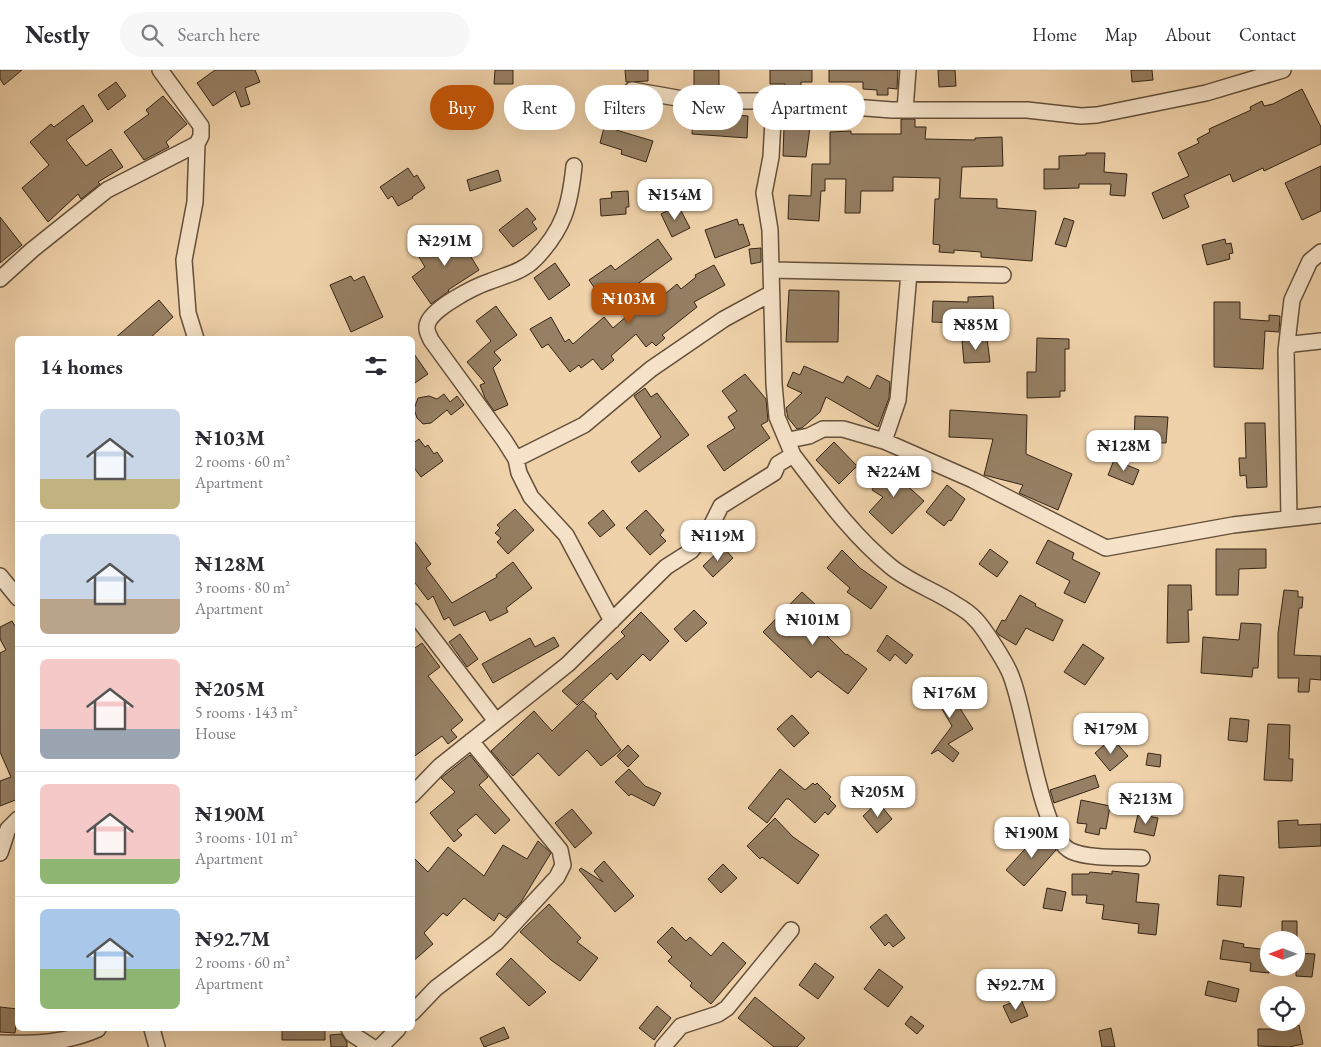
<!DOCTYPE html>
<meta charset="utf-8">
<style>
body{margin:0;font-family:"EB Garamond",serif;background:#f7f7f7;color:#2b2b33;height:100vh;display:flex;flex-direction:column;font-size:19px;white-space:nowrap}
*{box-sizing:border-box;margin:0}
p{font-size:16px;color:#7c7c81}
.icon{flex:none;width:28px;height:28px;fill:none;stroke:currentColor;stroke-width:2;stroke-linecap:round;stroke-linejoin:round}
.map{position:relative;flex:1;overflow:hidden}
.details{position:absolute;left:15px;top:266px;width:400px;height:695px;display:flex;flex-direction:column;background:#fff;border-radius:8px;box-shadow:0 5px 20px #0002}
.details>*{flex:none}
.hud{position:absolute;left:430px;top:15px;width:475px;height:45px;display:flex;gap:10px}
.needle{width:32px;rotate:270deg}
.controls{position:absolute;left:1260px;top:861px;display:grid;gap:10px}
.controls a{display:grid;place-items:center;width:45px;height:45px;border-radius:50%;background:#fff;box-shadow:0 5px 20px #0002;font-size:25px}
.price{position:absolute;translate:-50% -42px;padding:0 11px;border-radius:10px;background:#fff;color:#222;font-size:16px;line-height:32px;filter:drop-shadow(0 1px 2px #0008)}
.price::after{content:'';position:absolute;left:50%;top:30px;width:15px;height:11px;margin-left:-8px;background:inherit;clip-path:polygon(0 0,100% 0,50% 100%)}
.price.selected{background:#b45309;color:#fff}
ul{padding:0;list-style:none}
li{display:flex;align-items:center;gap:15px;height:125px;padding:0 25px}
li+li{border-top:1px solid #e1e1e2}
li span{display:grid;place-items:center;flex:none;width:140px;height:100px;border-radius:8px;color:#555}
li>.icon{margin-inline-start:auto}
span .icon{width:60px;height:60px;fill:#fffc;stroke-width:1}
li b{font-size:21px}
h2{display:flex;justify-content:space-between;align-items:center;height:60px;padding:0 25px;font-size:21px}
.tag{padding:0 18px;border-radius:22px;background:#fff;box-shadow:0 5px 20px #0002;font-size:18px;line-height:45px}
.tag.selected{background:#b45309;color:#fff}
header{display:flex;align-items:center;gap:30px;box-sizing:border-box;height:70px;padding:0 25px;background:#fff;border-bottom:1px solid #e1e1e2}
header strong{font-size:24px}
nav{display:flex;gap:28px;margin-inline-start:auto;font-size:18px}
.search{width:350px;height:45px;background:#f7f7f7;display:flex;align-items:center;gap:12px;box-sizing:border-box;padding:0 18px;border-radius:28px;color:#7c7c81;font-size:19px}
.map>svg:first-child{display:block}
.building{fill:#967f63;stroke:#352516}
.lines{fill:none;stroke-linecap:round;stroke-linejoin:round}
.minor-casing{stroke:#64503b;stroke-width:18}
.minor{stroke:#f5e2c8;stroke-width:15}
</style>
<header>
<strong>Nestly</strong>
<div class="search"><svg class="icon" aria-label="search" viewBox="0 0 24 24"><circle cx="10" cy="10" r="6"/><path d="M15 15l6 6"/></svg>Search here</div>
<nav><a>Home</a><a>Map</a><a>About</a><a>Contact</a></nav>
</header>
<div class="map">
<svg width="1321" height="977" viewBox="0 0 1321 977">
<rect width="100%" height="100%" fill="#f0d2aa"/>
<filter id="stains"><feTurbulence type="fractalNoise" baseFrequency=".004" numOctaves="4"/><feColorMatrix values="0 0 0 0 .2 0 0 0 0 .09 0 0 0 0 .02 0 0 0 .5 -.17"/></filter>
<radialGradient id="worn" r=".72"><stop offset=".6" stop-color="#630" stop-opacity="0"/><stop offset="1" stop-color="#630" stop-opacity=".3"/></radialGradient>
<!-- building -->
<path class="building" d="M0,0H22L4,15L0,9Z
M215,0H255L260,12L245,18L250,34L241,37L235,21L213,36L197,13Z
M495,0H513V14H494Z
M625,0H648V11L626,12Z
M694,0H719V19H694Z
M770,0H812V12H801V24L785,22V14H770Z
M829,0H898L897,19L888,18V25H877V20L863,19V12H829Z
M938,0H955L956,16L939,17Z
M1131,0H1152L1153,10L1132,12Z
M116,12L126,26L108,40L98,25Z
M1302,19L1321,57V74L1264,101L1263,98L1233,112L1230,104L1184,125L1189,137L1163,149L1152,123L1189,106L1178,83L1199,73L1197,69L1210,62L1209,59L1251,40L1250,37L1262,31L1264,36L1273,34Z
M163,26L187,54L166,72L169,77L144,90L124,62L149,44L146,40Z
M83,35L93,51L66,70L86,96L111,79L123,97L98,112L100,114L81,129L78,124L48,152L22,118L49,95L30,72L51,54L54,57Z
M693,42L748,46L747,68L692,64Z
M901,49H915V57H926L925,69L975,70V68L1002,67L1003,96L962,97L960,128L997,129V138L1036,141L1032,191L981,187V182L954,180V183L939,182L940,175L933,174L935,129H939L940,108L893,107V121H861L860,143H845L846,109H825V121H821L819,151L788,149L789,125L811,126L812,94H830V62L851,61V64H901Z
M606,50L618,54L616,60L653,71L646,92L621,84L622,80L600,73Z
M784,56L810,57L806,87L783,86Z
M1086,83H1105L1104,102L1127,104L1125,126L1110,125L1111,114H1079V118L1044,119V99H1059V86L1086,85Z
M1321,96V141L1302,150L1285,113Z
M408,98L414,107L417,105L425,118L412,127L413,128L398,136L392,126L388,129L380,117Z
M498,100L501,111L470,121L467,110Z
M650,113L670,115L669,125L649,123Z
M628,121L629,137H626V144L601,146L600,129L612,128L611,122Z
M678,135L690,158L672,167L661,144Z
M527,138L536,149L532,152L537,159L513,177L499,160Z
M0,147L22,175L0,193Z
M1064,148L1074,151L1066,177L1055,174Z
M737,149L739,155L743,154L750,175L715,188L705,160Z
M454,159L479,200L448,220L449,221L431,234L412,207L425,197L419,187L438,176L435,171Z
M658,169L672,189L607,236L589,210L611,195L615,200Z
M1225,169L1226,174L1231,173L1233,183L1229,184L1230,189L1207,195L1202,175Z
M761,178V192L751,194L749,179Z
M555,193L570,215L549,230L534,208Z
M714,195L725,215L694,232L697,237L662,265L665,268L656,276L652,272L646,277L636,264L611,286L614,290L602,300L593,289L581,298L579,295L570,302L548,274L542,278L530,259L551,247L565,272L569,269L573,274L604,247L613,258L643,232L648,238L677,214L681,219L696,207L695,205Z
M351,206L354,211L364,206L383,247L351,262L330,215Z
M789,220L839,221L838,272H786Z
M993,226L994,246L957,247V253L932,252L933,231L968,232V227Z
M159,230L173,247L149,269H114Z
M1214,232H1240V249L1269,251V245L1280,246L1279,262L1265,261L1263,299L1214,297Z
M496,236L517,265L494,282L501,290L493,298L508,335L494,341L485,328L480,315L485,313L467,292L491,271L476,251Z
M987,268L990,292L964,293L962,271Z
M1037,268L1069,269V279H1065V321H1060V327L1027,328V302H1036Z
M412,281L428,304L412,315Z
M804,296L843,313L847,306L870,319L877,305L890,312L889,328L878,357L826,327L820,342L802,358L797,359L788,348L786,338L802,323L787,316L793,302L800,305Z
M745,304L766,329L768,351L761,355L770,368L724,401L707,376L735,358L728,347L737,341L722,321Z
M645,318L651,327L657,323L689,365L639,402L631,392L661,367L634,326Z
M444,324L450,332L457,326L464,335L451,345L447,340L431,353L423,354L417,348L414,339L418,328L429,326L437,329Z
M950,340L1027,345L1026,384L1072,404L1058,440L1019,423L1023,415L984,405L993,369L949,367Z
M1135,346L1168,347L1166,373L1134,372Z
M1245,353H1265L1267,417L1247,418L1246,405L1240,406L1239,388H1246Z
M419,369L425,377L428,375L434,384L437,382L443,391L421,407L412,395V374Z
M834,372L857,396L839,414L816,390Z
M891,390L909,401L902,411L924,431L892,464L869,442L883,427L872,420Z
M1114,390L1139,400L1133,415L1108,405Z
M947,415L965,429L951,451L949,450L944,456L926,442Z
M515,439L534,460L508,484L497,472L501,468L495,463L500,458L497,455Z
M603,440L615,455L600,467L588,453Z
M646,440L664,460L660,465L666,471L650,485L626,458Z
M412,468L431,494L426,498L452,533L497,507L496,505L513,492L532,518L506,538L508,542L490,551L485,541L454,556L449,547L444,550L433,526L428,530L412,509Z
M1048,470L1074,483L1072,489L1100,503L1085,533L1064,523L1070,511L1036,493Z
M723,477L733,488L713,507L703,496Z
M990,479L1008,492L997,507L979,494Z
M1216,479H1266V498L1239,499L1238,525H1216Z
M842,480L860,498L887,517L871,539L847,522L850,518L827,498Z
M1168,515H1191L1192,540H1188L1189,572L1167,573Z
M1284,520L1298,521V527H1303L1302,538H1299L1294,585L1321,586V610L1310,609L1309,622H1298L1299,608H1278V563Z
M802,522L819,538L809,548L846,585L847,584L867,599L848,624L818,601L811,608L763,562Z
M1020,525L1036,534L1035,536L1063,550L1053,571L1026,558L1016,575L999,565L996,561L1002,550L1005,551Z
M694,540L707,553L686,572L674,559Z
M641,542L669,571L650,591L643,584L617,610L611,603L577,635L562,621L625,566L621,562Z
M12,551L18,561V729L0,736V711L11,707L0,682V583L6,580L0,569V557Z
M1241,553L1261,554L1258,598H1253L1252,607L1201,603L1203,567L1239,570Z
M460,564L478,589L467,597L449,572Z
M887,565L913,585L906,594L895,584L890,591L877,581Z
M554,567L559,576L493,613L482,594L530,568L535,577Z
M422,573L440,597L428,606L463,650L451,660L457,667L448,674L442,666L412,688V580Z
M1083,574L1104,588L1085,615L1064,602Z
M941,608L973,659L948,674L959,683L953,692L938,680L931,684L952,656L928,615Z
M583,631L597,644L595,646L621,680L601,696L587,680L559,706L538,683L513,706L491,681L534,641L552,661Z
M792,645L809,663L794,677L777,659Z
M1230,648L1249,650L1247,672L1228,670Z
M1268,654L1290,655L1289,689H1293L1292,711L1264,710Z
M1112,668L1128,686L1110,701L1095,683Z
M628,675L639,686L628,697L617,686Z
M1148,683L1161,685L1160,697L1146,695Z
M470,685L488,707L479,715L510,750L495,764L476,744L457,760L462,765L454,772L430,743L455,722L441,708Z
M629,699L645,716L661,723L654,736L631,724L629,726L615,712Z
M780,699L805,720L813,713L815,715L817,713L831,727L829,729L836,736L828,745L825,742L815,753L789,729H786L767,753L748,738Z
M1095,705L1099,717L1054,733L1050,720Z
M1081,730L1110,736L1106,759L1100,758L1099,765L1085,762L1087,754L1077,753Z
M878,732L892,749L877,763L863,746Z
M572,739L592,763L575,778L555,753Z
M1138,744L1158,748L1154,766L1134,762Z
M775,748L793,767L819,785L798,814L762,787L760,789L747,776Z
M1298,750V755L1321,754V776L1279,778L1278,751Z
M1043,759L1056,780L1024,816L1006,800Z
M538,771L551,783L521,832L506,848L499,843L494,851L464,828L447,846L443,843L424,863L433,874L412,892V786L428,802L448,777L484,806L503,775L527,789Z
M604,791L634,826L615,842L579,800L581,798L603,812L594,801Z
M723,794L737,808L721,823L708,809Z
M1112,801L1139,804L1136,832L1159,834L1156,865L1138,863L1139,854L1102,849L1104,835L1086,833L1087,825H1072V804H1089L1090,802L1112,804Z
M1219,805L1244,807L1241,837L1217,835Z
M1047,818L1066,822L1062,841L1043,838Z
M549,834L581,868L577,872L598,888L580,911L551,890L520,862Z
M886,844L905,868L893,877L889,872L885,876L870,857Z
M1282,851H1297V870H1282Z
M672,857L686,871L690,867L711,886L723,872L746,893L711,934L690,916L692,913L668,891L672,887L657,872Z
M1223,870L1244,874L1243,877L1269,880V903L1250,901L1251,893L1220,889Z
M1296,883L1315,884L1312,907L1296,906Z
M511,888L546,922L529,936L496,904Z
M815,893L834,907L818,929L799,915Z
M879,899L903,917L888,937L864,919Z
M1208,911L1239,919L1236,932L1205,925Z
M755,927L805,968L797,977H774L738,948Z
M1021,929L1028,946L1011,953L1003,936Z
M657,936L671,948L654,970L639,958Z
M0,937L18,939L15,963L0,962Z
M911,946L924,956L917,964L905,954Z
M1299,955L1303,974L1289,977L1258,976V959H1281Z
M504,957L509,968L484,977L480,968Z
M1111,958L1115,977H1102L1099,961Z
M282,959H325V970H282Z
M341,964L347,972V977H331L330,965Z"/>
<g class="lines">
<defs>
<path id="minor" d="M632,20L694,31H774L892,40H1027L1081,46L1097,45L1206,23L1283,0
M905,40L908,0
M574,96C570,135 564,159 535,189C524,201 506,205 491,211C476,216 429,239 427,256C426,261 429,265 431,270L504,370L516,389L519,403L531,427L566,465L612,551
M771,200L1003,205
M0,209L32,180L107,120L197,74L201,66V56L160,0
M196,269L188,243L184,190L195,132L197,74
M1288,277L1293,274L1321,271
M789,370L809,366L823,359H843L884,371L973,410L1106,478L1233,455L1321,445
M884,371L898,330L909,203
M793,385C823,424 851,464 890,496C909,512 934,520 955,534C962,538 971,544 976,550C984,558 1004,590 1009,601C1026,636 1039,766 1071,781C1088,789 1123,787 1142,788
M516,389L584,355L651,299L724,249L770,224
M1289,448L1286,281L1292,230L1310,191L1321,182
M0,506L18,528
M412,541L496,651
M412,725L440,696L568,594L666,497L691,481L712,454L721,436L774,403L778,394L793,385L777,347L774,314L770,160L764,123L771,87L774,31
M0,783L8,759L18,749
M412,943L436,918L497,872L557,807L563,795L560,780L471,671
M152,959L157,977
M349,959L352,964L372,977
M0,973C33,974 68,973 98,959
M380,977L398,959
M663,977L681,956L718,944L727,938L791,860"/>
</defs>
<!-- minor casing -->
<use href="#minor" class="minor-casing"/>
<!-- minor -->
<use href="#minor" class="minor"/>
</g>
<rect width="100%" height="100%" filter="url(#stains)"/>
<rect width="100%" height="100%" fill="url(#worn)"/>
</svg>
<div class="controls">
<a><svg class="needle" viewBox="-14 -14 28 28"><path d="M0-13l5 13h-10z" fill="#e53935"/><path d="M0 13l5-13h-10z" fill="#7c7c81"/></svg></a>
<a><svg class="icon" aria-label="locate" viewBox="0 0 24 24"><circle cx="12" cy="12" r="6"/><path d="M12 2v4M12 18v4M2 12h4M18 12h4"/></svg></a>
</div>
<b class="price" style="left:675px;top:151px">₦154M</b>
<b class="price" style="left:445px;top:197px">₦291M</b>
<b class="price selected" style="left:629px;top:255px">₦103M</b>
<b class="price" style="left:976px;top:281px">₦85M</b>
<b class="price" style="left:1124px;top:402px">₦128M</b>
<b class="price" style="left:894px;top:428px">₦224M</b>
<b class="price" style="left:718px;top:492px">₦119M</b>
<b class="price" style="left:813px;top:576px">₦101M</b>
<b class="price" style="left:950px;top:649px">₦176M</b>
<b class="price" style="left:1111px;top:685px">₦179M</b>
<b class="price" style="left:878px;top:748px">₦205M</b>
<b class="price" style="left:1146px;top:755px">₦213M</b>
<b class="price" style="left:1032px;top:789px">₦190M</b>
<b class="price" style="left:1016px;top:941px">₦92.7M</b>
<div class="hud">
<a class="tag selected">Buy</a>
<a class="tag">Rent</a>
<a class="tag">Filters</a>
<a class="tag">New</a>
<a class="tag">Apartment</a>
</div>
<section class="details">
<h2>14 homes<svg class="icon" aria-label="filters" viewBox="0 0 24 24"><path d="M4 7h16M4 17h16"/><circle cx="9" cy="7" r="2"/><circle cx="15" cy="17" r="2"/></svg></h2>
<ul>
<li><span style="background:linear-gradient(#c9d6e8 70%,#c2b280 0)"><svg class="icon" aria-label="home" viewBox="0 0 24 24"><path d="M3 11l9-7 9 7M6 9v11h12V9"/></svg></span><div><b>₦103M</b><p>2 rooms · 60 m²</p><p>Apartment</p></div></li>
<li><span style="background:linear-gradient(#c9d6e8 65%,#b9a48a 0)"><svg class="icon" aria-label="home" viewBox="0 0 24 24"><path d="M3 11l9-7 9 7M6 9v11h12V9"/></svg></span><div><b>₦128M</b><p>3 rooms · 80 m²</p><p>Apartment</p></div></li>
<li><span style="background:linear-gradient(#f6c9c9 70%,#9aa5b1 0)"><svg class="icon" aria-label="home" viewBox="0 0 24 24"><path d="M3 11l9-7 9 7M6 9v11h12V9"/></svg></span><div><b>₦205M</b><p>5 rooms · 143 m²</p><p>House</p></div></li>
<li><span style="background:linear-gradient(#f6c9c9 75%,#8fb573 0)"><svg class="icon" aria-label="home" viewBox="0 0 24 24"><path d="M3 11l9-7 9 7M6 9v11h12V9"/></svg></span><div><b>₦190M</b><p>3 rooms · 101 m²</p><p>Apartment</p></div></li>
<li><span style="background:linear-gradient(#a9c7e8 60%,#8fb573 0)"><svg class="icon" aria-label="home" viewBox="0 0 24 24"><path d="M3 11l9-7 9 7M6 9v11h12V9"/></svg></span><div><b>₦92.7M</b><p>2 rooms · 60 m²</p><p>Apartment</p></div></li>
</ul>
</section>
</div>
